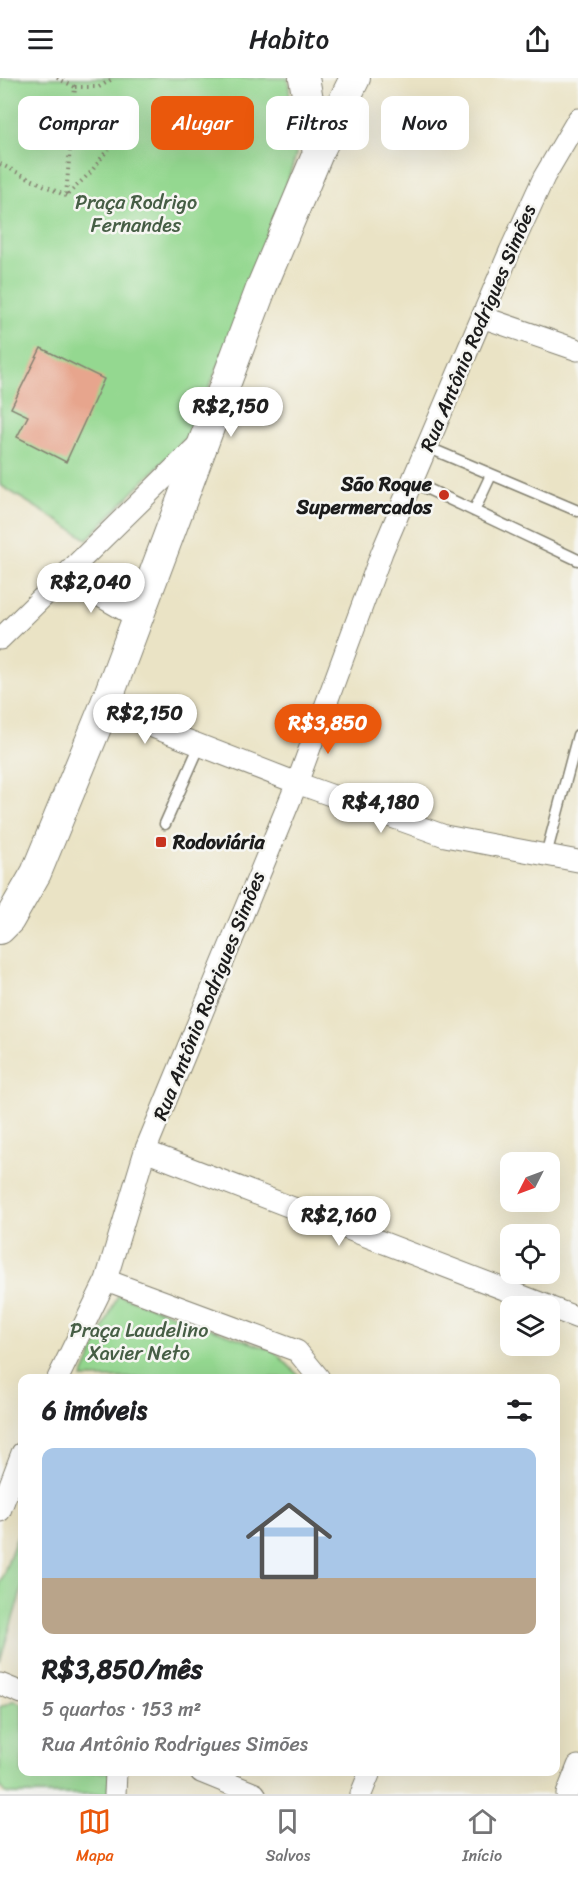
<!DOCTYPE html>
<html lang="pt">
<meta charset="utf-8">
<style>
body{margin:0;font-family:Sriracha,sans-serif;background:#f2f2f2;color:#202124;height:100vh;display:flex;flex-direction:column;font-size:22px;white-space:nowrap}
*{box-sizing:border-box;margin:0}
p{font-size:20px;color:#757577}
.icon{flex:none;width:33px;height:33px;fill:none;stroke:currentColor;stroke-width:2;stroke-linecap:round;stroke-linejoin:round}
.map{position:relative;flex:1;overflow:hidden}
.details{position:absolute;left:18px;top:1296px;width:542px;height:402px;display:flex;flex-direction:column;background:#fff;border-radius:12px;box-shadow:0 6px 24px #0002}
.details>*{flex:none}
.guide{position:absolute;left:18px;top:18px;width:543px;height:54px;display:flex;gap:12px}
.needle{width:39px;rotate:228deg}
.tools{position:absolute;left:500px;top:1074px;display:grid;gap:12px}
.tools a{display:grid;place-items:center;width:60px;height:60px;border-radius:12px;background:#fff;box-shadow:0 6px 24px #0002;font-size:30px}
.price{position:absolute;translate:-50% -51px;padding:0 14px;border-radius:21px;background:#fff;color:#222;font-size:20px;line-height:39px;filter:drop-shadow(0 2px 3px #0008)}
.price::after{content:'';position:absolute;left:50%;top:36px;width:18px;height:14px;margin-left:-9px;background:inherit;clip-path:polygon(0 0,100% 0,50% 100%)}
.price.selected{background:#ea580c;color:#fff}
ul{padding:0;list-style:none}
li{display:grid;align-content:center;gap:12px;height:318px;padding:0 24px}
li+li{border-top:2px solid #e0e0e0}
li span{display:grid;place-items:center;height:186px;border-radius:12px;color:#555}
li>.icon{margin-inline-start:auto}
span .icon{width:108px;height:108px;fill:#fffc;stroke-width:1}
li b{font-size:26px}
h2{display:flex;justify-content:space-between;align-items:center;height:72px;padding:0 24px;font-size:26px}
.tag{padding:0 21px;border-radius:12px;background:#fff;box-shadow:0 6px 24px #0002;font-size:21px;line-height:54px}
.tag.selected{background:#ea580c;color:#fff}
header{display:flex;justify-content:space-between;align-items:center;height:78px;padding:0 24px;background:#fff;font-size:27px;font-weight:600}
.tabs{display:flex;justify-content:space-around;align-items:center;height:84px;border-top:2px solid #e0e0e0;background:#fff;font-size:16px;color:#757577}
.tabs a{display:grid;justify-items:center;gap:3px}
.tabs .selected{color:#ea580c}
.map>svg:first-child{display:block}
.green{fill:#94d890;stroke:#587a56;stroke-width:1.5}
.building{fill:#e7a58d}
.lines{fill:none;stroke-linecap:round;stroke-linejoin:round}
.lane-casing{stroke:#838070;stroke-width:13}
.street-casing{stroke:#838070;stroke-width:23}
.secondary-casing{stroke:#838070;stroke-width:32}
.path{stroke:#838070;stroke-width:4;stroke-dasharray:1.5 4.5;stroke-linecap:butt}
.lane{stroke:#fff;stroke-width:10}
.street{stroke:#fff;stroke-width:21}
.secondary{stroke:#fff;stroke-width:30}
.poi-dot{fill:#c8321e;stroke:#f6f6f2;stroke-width:2}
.labels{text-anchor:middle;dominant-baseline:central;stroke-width:5;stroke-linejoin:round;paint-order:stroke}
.park-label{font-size:20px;fill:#465e45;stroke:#f6f6f2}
.street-label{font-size:20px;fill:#1c1c1c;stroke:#f6f6f2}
.poi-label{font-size:20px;font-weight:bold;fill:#1c1c1c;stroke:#f6f6f2;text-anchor:end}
</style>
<header><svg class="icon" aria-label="menu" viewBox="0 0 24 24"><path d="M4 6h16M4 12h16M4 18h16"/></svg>Habito<svg class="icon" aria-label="share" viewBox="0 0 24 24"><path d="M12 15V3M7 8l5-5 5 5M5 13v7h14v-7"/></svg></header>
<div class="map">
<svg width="578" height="1716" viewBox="0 0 578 1716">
<rect width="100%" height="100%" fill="#f6f6f2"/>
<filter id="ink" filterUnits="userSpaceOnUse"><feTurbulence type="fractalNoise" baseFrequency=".0167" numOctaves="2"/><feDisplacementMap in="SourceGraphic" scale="12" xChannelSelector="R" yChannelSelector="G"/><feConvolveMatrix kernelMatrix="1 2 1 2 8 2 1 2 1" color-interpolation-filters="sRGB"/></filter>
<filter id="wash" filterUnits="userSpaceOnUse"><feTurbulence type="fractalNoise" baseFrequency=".008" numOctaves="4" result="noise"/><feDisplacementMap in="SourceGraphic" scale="24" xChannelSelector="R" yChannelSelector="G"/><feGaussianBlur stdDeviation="1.35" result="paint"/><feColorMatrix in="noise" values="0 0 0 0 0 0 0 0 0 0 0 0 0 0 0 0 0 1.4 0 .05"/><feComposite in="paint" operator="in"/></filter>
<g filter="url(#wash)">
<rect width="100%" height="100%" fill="#eae3c5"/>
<!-- green -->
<path class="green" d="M0,0H288L296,77L255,204L188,358L87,461L0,407Z
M118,1217L274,1273L301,1300H82Z
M22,1445V1511L0,1583V1505Z
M14,1622L22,1626V1694H111L110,1716H7L0,1708V1629Z"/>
<g id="blocks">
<!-- building -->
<path class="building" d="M41,270L104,301L66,384L17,359L28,338L11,330Z"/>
</g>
</g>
<g filter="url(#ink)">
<use href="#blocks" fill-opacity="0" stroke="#838070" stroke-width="1.5"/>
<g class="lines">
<defs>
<path id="lane" d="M427,369L578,433
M413,404L578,482
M474,433L491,397
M165,746L200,667
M546,777L578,657"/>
<path id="street" d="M482,239L578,272
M65,498L138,540
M0,561L199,366
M104,630L297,705L445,758L578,783
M145,1073L548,1228
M106,1202L297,1273L319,1300
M549,1229L578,1240
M58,1300L106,1202L145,1073L297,705L382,474L510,173L544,99L578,41
M0,1433L22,1375
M0,1606L22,1615
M201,1694L255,1716
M115,1716L116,1694
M361,1716L370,1694
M567,1716L578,1688"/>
<path id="secondary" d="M304,0L318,75
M0,851L9,842L36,795L104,630L262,208L318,75L355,0"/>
</defs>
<!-- lane casing -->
<use href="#lane" class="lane-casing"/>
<!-- street casing -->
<use href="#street" class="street-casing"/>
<!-- secondary casing -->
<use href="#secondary" class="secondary-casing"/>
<!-- path -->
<path class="path" d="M57,0L75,9L66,118L91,94L111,67
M75,9H99L114,0
M0,86L66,118"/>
<!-- lane -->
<use href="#lane" class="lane"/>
<!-- street -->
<use href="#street" class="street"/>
<!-- secondary -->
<use href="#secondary" class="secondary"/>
</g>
</g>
<!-- markers -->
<g class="poi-dot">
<circle cx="444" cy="417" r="6"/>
<rect x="155" y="758" width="12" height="12" rx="3"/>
</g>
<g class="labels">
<!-- park labels -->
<g class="park-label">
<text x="136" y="124">Praça Rodrigo<tspan x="136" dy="23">Fernandes</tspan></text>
<text x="139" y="1252">Praça Laudelino<tspan x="139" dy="23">Xavier Neto</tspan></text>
</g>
<!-- street labels -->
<g class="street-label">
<text transform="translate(478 250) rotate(-67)">Rua Antônio Rodrigues Simões</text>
<text transform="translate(209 918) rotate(-68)">Rua Antônio Rodrigues Simões</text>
</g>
<!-- poi labels -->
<g class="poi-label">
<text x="432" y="406">São Roque<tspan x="432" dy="23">Supermercados</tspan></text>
<text x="173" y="764" text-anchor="start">Rodoviária</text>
</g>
</g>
</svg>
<div class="tools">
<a><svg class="needle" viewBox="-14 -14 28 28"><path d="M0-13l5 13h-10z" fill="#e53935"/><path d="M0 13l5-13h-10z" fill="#757577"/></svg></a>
<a><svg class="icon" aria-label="locate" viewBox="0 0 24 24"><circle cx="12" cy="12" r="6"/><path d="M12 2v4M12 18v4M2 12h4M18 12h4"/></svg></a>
<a><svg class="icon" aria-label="layers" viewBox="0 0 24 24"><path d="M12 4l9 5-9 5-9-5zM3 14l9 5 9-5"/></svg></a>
</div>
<b class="price" style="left:231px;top:360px">R$2,150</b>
<b class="price" style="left:91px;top:536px">R$2,040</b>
<b class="price" style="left:145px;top:667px">R$2,150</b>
<b class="price selected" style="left:328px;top:677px">R$3,850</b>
<b class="price" style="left:381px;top:756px">R$4,180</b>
<b class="price" style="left:339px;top:1169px">R$2,160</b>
<div class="guide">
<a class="tag">Comprar</a>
<a class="tag selected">Alugar</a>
<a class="tag">Filtros</a>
<a class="tag">Novo</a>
</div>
<section class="details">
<h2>6 imóveis<svg class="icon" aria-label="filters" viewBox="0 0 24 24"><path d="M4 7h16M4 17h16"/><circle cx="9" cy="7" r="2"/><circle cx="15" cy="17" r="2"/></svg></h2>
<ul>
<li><span style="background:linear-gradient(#a9c7e8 70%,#b9a48a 0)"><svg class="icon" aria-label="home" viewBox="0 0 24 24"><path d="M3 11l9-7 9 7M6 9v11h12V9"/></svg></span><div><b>R$3,850/mês</b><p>5 quartos · 153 m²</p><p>Rua Antônio Rodrigues Simões</p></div></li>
</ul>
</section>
</div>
<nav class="tabs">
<a class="selected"><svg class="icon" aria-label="map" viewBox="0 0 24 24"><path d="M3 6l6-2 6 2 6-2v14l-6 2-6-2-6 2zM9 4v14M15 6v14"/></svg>Mapa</a>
<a><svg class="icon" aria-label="saved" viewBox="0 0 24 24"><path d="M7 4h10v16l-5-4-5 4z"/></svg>Salvos</a>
<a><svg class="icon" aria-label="home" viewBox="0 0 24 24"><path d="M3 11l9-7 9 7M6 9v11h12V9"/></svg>Início</a>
</nav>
